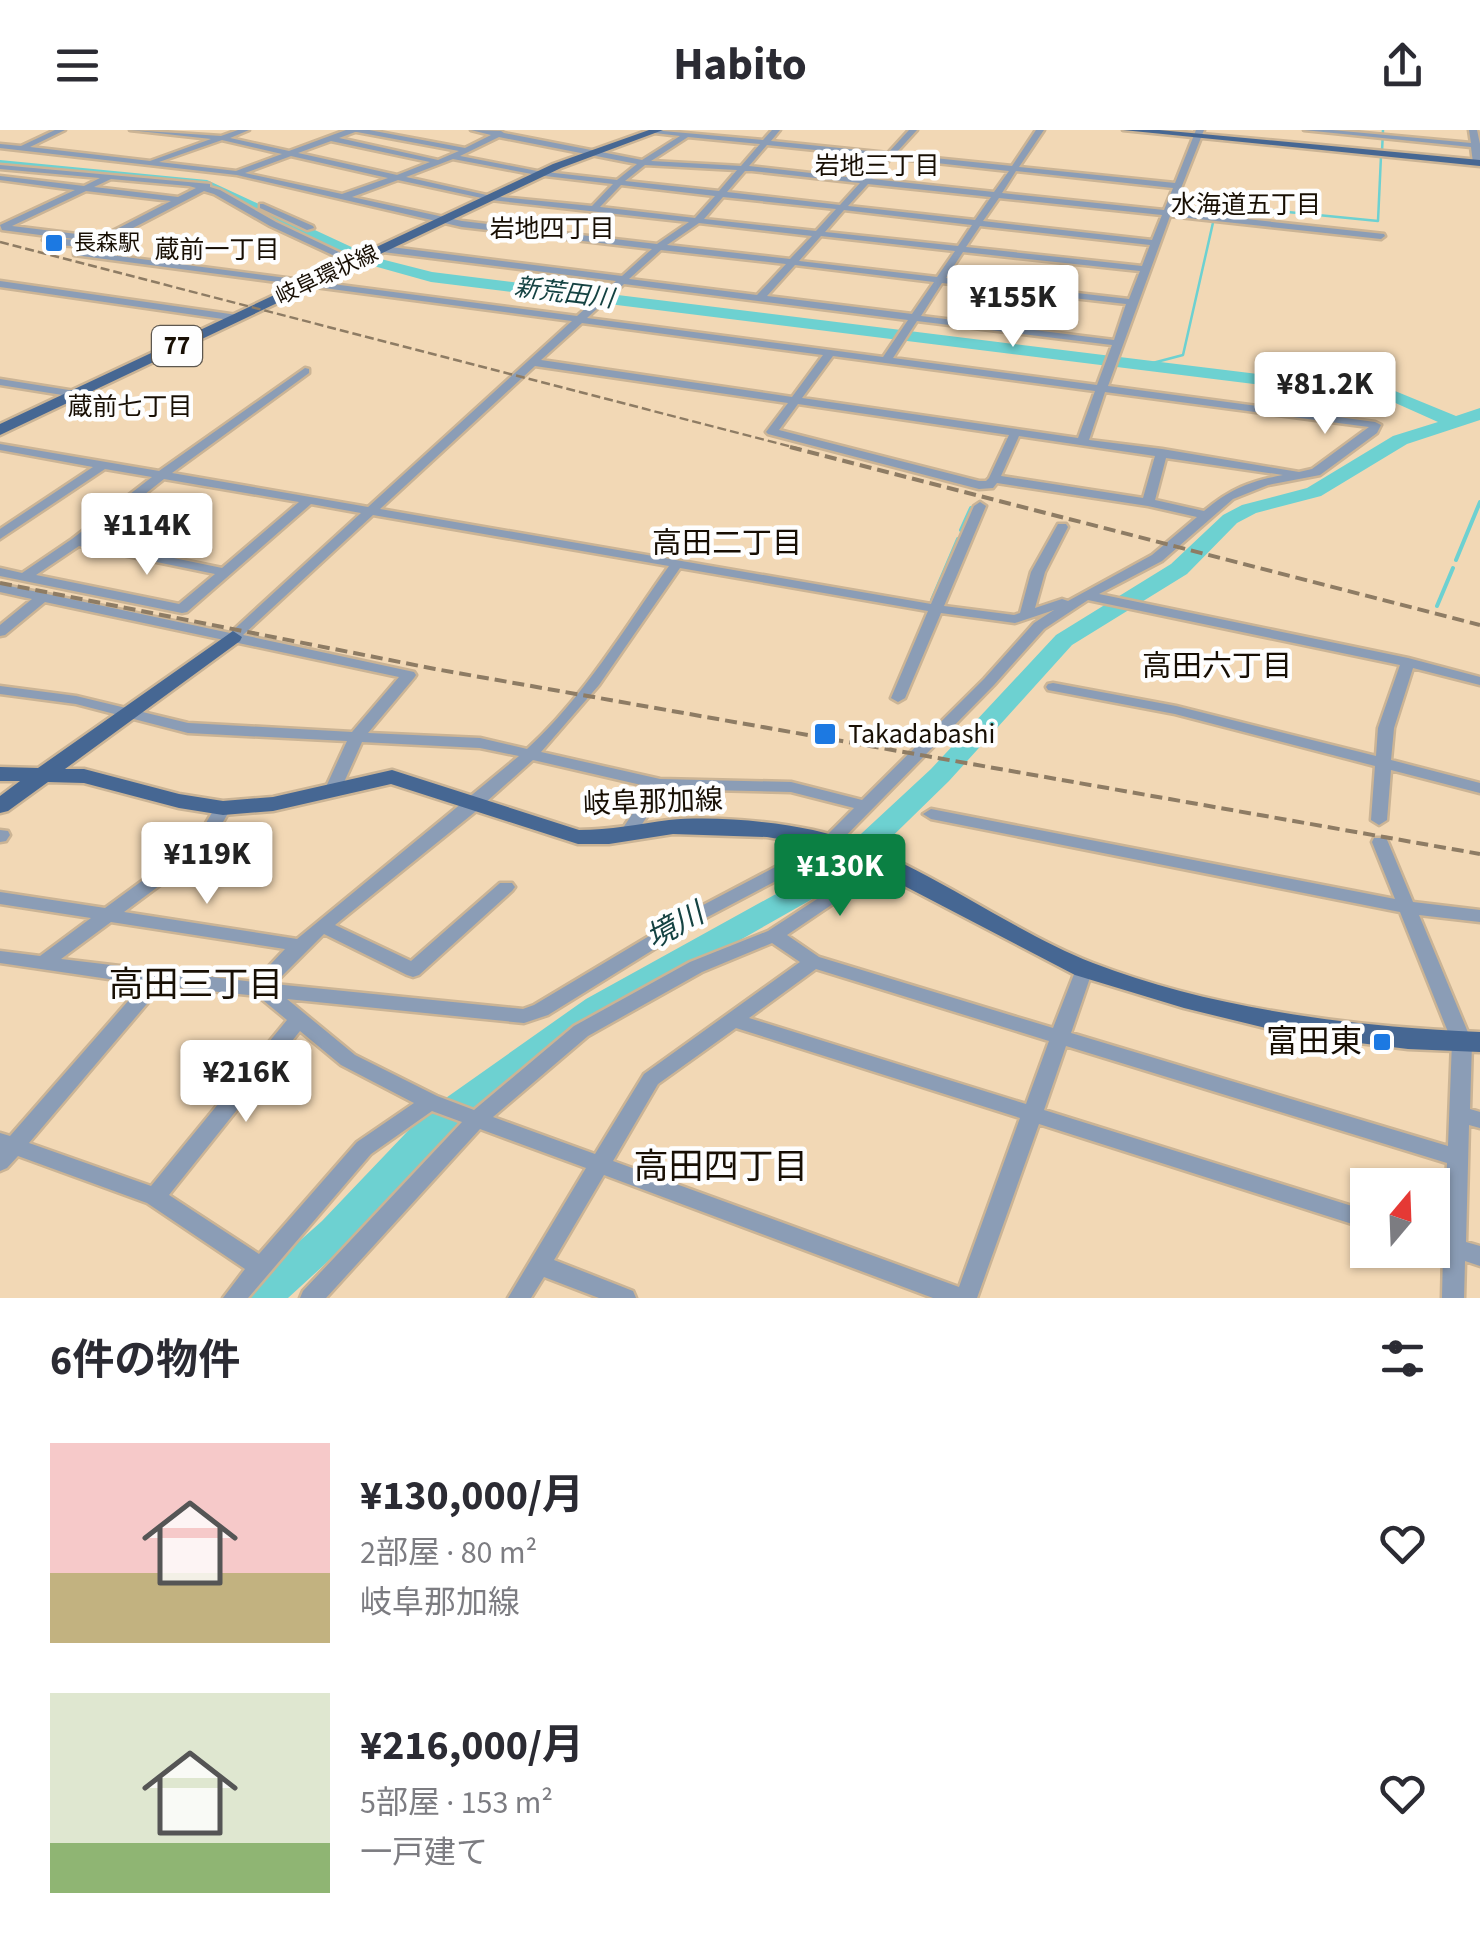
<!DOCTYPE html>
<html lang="ja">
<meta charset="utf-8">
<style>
body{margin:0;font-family:"Source Sans 3","Noto Sans JP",sans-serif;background:#f7f7f7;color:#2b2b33;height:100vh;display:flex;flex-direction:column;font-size:38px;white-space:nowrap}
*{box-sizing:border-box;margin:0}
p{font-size:32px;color:#7c7c81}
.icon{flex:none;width:55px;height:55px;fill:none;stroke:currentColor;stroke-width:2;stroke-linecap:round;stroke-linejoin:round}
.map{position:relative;height:1168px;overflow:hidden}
.sheet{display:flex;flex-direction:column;background:#fff;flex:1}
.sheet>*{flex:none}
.needle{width:65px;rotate:19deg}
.controls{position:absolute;left:1350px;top:1038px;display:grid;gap:20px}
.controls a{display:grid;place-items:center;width:100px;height:100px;border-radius:0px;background:#fff;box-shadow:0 2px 8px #0004;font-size:50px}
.price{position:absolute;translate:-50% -85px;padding:0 22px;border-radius:10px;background:#fff;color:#222;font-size:32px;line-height:65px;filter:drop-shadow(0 2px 5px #0008)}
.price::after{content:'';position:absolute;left:50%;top:60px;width:30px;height:22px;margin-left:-15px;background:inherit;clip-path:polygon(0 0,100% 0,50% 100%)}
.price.selected{background:#0b8043;color:#fff}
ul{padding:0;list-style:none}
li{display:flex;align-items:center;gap:30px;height:250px;padding:0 50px}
li span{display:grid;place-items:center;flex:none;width:280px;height:200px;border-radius:0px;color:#555}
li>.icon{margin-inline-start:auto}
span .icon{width:120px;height:120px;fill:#fffc;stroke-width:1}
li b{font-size:42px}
h2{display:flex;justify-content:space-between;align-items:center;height:120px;padding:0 50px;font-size:42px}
header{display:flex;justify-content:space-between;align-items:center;height:130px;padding:0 50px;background:#fff;font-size:45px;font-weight:700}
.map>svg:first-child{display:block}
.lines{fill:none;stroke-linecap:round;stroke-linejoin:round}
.stream-far1{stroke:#6dd1d1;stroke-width:2.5}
.stream{stroke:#6dd1d1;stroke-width:4}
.river{fill:#6dd1d1;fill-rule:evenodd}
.minor-casing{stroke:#cbb495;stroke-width:5}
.major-casing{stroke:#cbb495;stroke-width:5}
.minor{fill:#8b9db6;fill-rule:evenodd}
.major{fill:#466793;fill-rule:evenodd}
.rail-far1{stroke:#8e7c64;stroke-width:2.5;stroke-dasharray:9 4;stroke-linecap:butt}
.rail{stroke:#8e7c64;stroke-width:4;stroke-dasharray:12 6;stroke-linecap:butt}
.poi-dot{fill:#1c79e2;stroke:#fefefe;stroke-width:4}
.labels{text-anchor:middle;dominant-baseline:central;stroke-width:9;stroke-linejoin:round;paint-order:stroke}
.far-poi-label{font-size:22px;fill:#180f04;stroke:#fefefe;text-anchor:start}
.far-street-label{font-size:22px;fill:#180f04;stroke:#fefefe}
.far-neighbourhood-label{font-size:25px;fill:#180f04;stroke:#fefefe}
.far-water-label{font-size:25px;font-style:italic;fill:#144242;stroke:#fefefe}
.shield{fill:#fefefe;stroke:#5d574f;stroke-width:2.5}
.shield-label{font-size:25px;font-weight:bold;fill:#180f04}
.poi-label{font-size:28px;fill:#180f04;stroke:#fefefe;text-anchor:start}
.street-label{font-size:28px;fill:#180f04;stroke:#fefefe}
.neighbourhood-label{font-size:30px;fill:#180f04;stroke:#fefefe}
.water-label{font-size:30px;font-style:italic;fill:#144242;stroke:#fefefe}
.near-poi-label{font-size:32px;fill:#180f04;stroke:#fefefe;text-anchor:end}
.near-neighbourhood-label{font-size:35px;fill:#180f04;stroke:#fefefe}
</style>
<header><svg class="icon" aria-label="menu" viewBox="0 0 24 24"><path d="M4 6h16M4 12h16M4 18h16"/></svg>Habito<svg class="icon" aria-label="share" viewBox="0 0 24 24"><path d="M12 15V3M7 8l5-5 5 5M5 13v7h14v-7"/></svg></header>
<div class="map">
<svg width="1480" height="1168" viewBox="0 0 1480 1168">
<rect width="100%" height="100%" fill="#f2d8b5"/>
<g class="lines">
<!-- stream-far1 -->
<path class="stream-far1" d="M1382,22L1383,0
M1145,235L1183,225L1217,75L1378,91L1381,26"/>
<!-- stream -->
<path class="stream" d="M961,400L971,378
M1456,430L1480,372
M932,470L958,409
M1437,476L1453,438"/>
<!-- river -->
<path class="river" d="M0,30L207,50L373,127L432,142L1395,261L1456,286L1480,278V290L1407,314L1321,366L1256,383L1237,393L1187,444L1072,515L949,651L868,730L823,763L608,885L450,1002L348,1113L288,1168H243L249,1156L322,1091L426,982L586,869L803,749L848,716L931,639L1056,505L1171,434L1223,385L1242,375L1307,358L1393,306L1438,292L1391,271L431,152L363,133L199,57L0,38Z"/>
<defs>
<path id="minor" d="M55,0H65L30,17L150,31L211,9L130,0L221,6L238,0H249L230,8L289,21L346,0H369L465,18L491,5L471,0L501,1L504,3L642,30L680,6L655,3L652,0L763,10L772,0H780L771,11L888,23L909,0H917L895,24L1012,36L1036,0H1044L1019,37L1175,53L1196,0H1204L1172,81L1384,104L1385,106L1381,109L1170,86L1108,256L1375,292L1381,295L1377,303L1320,345L1268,355L1233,369L1162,431L1099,464L1408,528L1480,547V555L1413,538L1394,598L1391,630L1480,653V663L1391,640L1387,690L1379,695L1371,690L1375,636L1175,584L1048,560L1046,557L1048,554L1053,553L1176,576L1376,626L1378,598L1400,535L1088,470L1044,499L994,555L829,723L698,792L548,885L524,893L287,869L355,925L437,966L474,980L574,896L690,832L768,801L880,728L886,730L888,734L886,738L787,805L819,827L1053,898L1078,834L1084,832L1090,834L1093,839L1071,903L1448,1016L1452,912L1400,782L931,689L923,684L931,679L1395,769L1372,712L1374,708H1386L1388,712L1413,772L1480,780V792L1419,785L1472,912L1470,979L1480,982V998L1469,995L1466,1112L1480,1116V1136L1465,1131L1464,1168H1442L1443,1124L1431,1120L1432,1102L1444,1105L1447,1033L1066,916L1044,980L1368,1081V1099L1039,994L977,1168H933L604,1045L554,1130L633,1161L636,1168H599L544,1147L531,1168H508L586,1038L480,999L326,1168H300L303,1161L462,992L432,981L371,1024L248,1168H223L245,1139L147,1073L18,1026L7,1038L0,1041V1003L10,1006L143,854L0,833V821L40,826L91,788L0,774V762L105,778L195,712L217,674L223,673L231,678L207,720L124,782L297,809L519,626L480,618L362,612L341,659L333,664L325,659L347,611L188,603L76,574L0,564V556L76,566L188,593L352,602L399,547L45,472L5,505L0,506V495L32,469L0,462V454L230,503L361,383L311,374L187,482L182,483L0,446V438L22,443L72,409L152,347L105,339L0,409V399L93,337L0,320V314L159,341L305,238L309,239V243L172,343L368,377L572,191L74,125V121L86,115C72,117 54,116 43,110L48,106L2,100L0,95L75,60L0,50V46L84,56L100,48L0,39V35L210,54V57L220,60L276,92L360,132L352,134L270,96L214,64L204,61L87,122L577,186L616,151L383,122L379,119L383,116L622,146L652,119L462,97L237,45L0,18V14L21,16ZM355,2H357L459,21L438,30L339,8ZM499,7L637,34L617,50L537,41L460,26ZM688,7L760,14L741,36L651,31ZM222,10L282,24L236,41L159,32ZM331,11L430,32L397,45L298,23ZM767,15L884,27L864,49L749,36ZM291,26L388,48L342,64L245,43ZM891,28L1009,41L994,62L872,49ZM453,29L537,45L613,54L592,76L491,66L406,47ZM645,35L737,40L719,61L625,51ZM745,41H752L860,53L840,75L727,62ZM1016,41L1173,58L1164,80L1002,63ZM111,49L189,56L196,58L178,67L94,57ZM398,50L491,70L689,92L657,114L462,91L352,67ZM868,54L991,67L975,90L848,76ZM621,55L715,66L695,88L600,77ZM86,61L171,71L101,107L12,96ZM723,67L836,79L816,101L704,89ZM999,68L1162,85L1152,110L983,91ZM844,80L972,95L958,116L825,102ZM699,93L812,106L790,129L667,115ZM980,96L1150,115L1142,136L966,117ZM821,106L955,121L937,147L799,131ZM58,107L83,110L56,109ZM661,120L786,134L757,165L629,149ZM963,122L1140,141L1129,169L946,148ZM795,135L934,152L912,184L767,166ZM942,153L1126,174L1114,210L921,186ZM624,154L908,190L883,227L587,188ZM917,191L1112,215L1097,255L893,228ZM582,193L823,225L792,267L541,230ZM833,226L1095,261L1078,308L802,268ZM535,236L788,273L766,302L768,304L979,359L993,358L997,353L1148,376L1197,387L1152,425L1068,471L1062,469L1035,478L1045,442L1068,397L1066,394H1058L1031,442L1020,483L1014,485L944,476L986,376L980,372L974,376L931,474L380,379ZM1105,262L1369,297L1312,339L1299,342L1162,319L1089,310ZM798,274L1009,305L989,348L986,351H979L779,300ZM1019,306L1155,326L1143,368L1001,346ZM1166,328L1283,345C1250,351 1230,359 1204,381L1155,370ZM164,349L299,372L222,438L87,410ZM373,385L669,436C624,499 584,567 527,619L480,608L368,603L414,548L416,545L414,542L243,505ZM79,416L215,444L179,474L36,445ZM680,438L928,481L891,568L898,572L905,568L941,483L1015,493L1054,480L1034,493L984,549L862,670L791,652L660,649L541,622L599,555ZM533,630L650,657L619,704L627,709L633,708L665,659L791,662L854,678L817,715L686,784L534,875L523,879L274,854L324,804L407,845L413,847L419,845L512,761L515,757L512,753H500L411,831L335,795L475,682ZM111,792L285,819L254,852L61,829ZM772,813L800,832L644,944L595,1024L493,987L588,906L702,842ZM816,839L1049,911L1026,974L749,888ZM162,856L258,866L287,890L151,1056L29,1013ZM736,898L1020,988L959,1157L613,1031L658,954ZM300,901L341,935L414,973L357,1012L259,1124L169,1065Z
M1304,0H1332L1471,13L1469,0H1477L1480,14V34L1473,33L1471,17Z
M263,74L313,96L314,98L307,100L260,78V74Z
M0,151L237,185L242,188L237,191L0,157Z
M0,249L75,261L80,264L75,267L0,255Z
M0,700L8,701L10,705L6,711L0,712Z"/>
<path id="major" d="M649,0H663L561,38L0,305V294L553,34Z
M1123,0H1159L1480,30V36Z
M233,501L242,507L240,511L65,639H84L179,664L223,671L273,667L392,640L579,700C610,700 639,694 669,690C712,686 771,691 813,700C908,721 1003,798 1093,833C1212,879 1354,897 1480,902V922L1408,919L1294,905L1184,878L1075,845L864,735L808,714L767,707L673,704L609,714H578L391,654L273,681L223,685L179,678L84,653L48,652L8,681L0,683V666L20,651H0V637L38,638Z"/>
</defs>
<!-- minor casing -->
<use href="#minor" class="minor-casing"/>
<!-- major casing -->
<use href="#major" class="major-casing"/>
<!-- minor -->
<use href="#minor" class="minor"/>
<!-- major -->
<use href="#major" class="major"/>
<!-- rail-far1 -->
<path class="rail-far1" d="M0,112L800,319"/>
<!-- rail -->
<path class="rail" d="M790,317L1480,495
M0,453L435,539L1480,724"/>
</g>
<!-- markers -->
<g class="poi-dot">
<rect x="44" y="103" width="20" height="20" rx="5"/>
<rect x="813" y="592" width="24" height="24" rx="5"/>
<rect x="1372" y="902" width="20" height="20" rx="5"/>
</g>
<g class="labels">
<!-- far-poi labels -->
<g class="far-poi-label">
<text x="74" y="113">長森駅</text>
</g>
<!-- far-street labels -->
<g class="far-street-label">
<text transform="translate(327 145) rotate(-25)">岐阜環状線</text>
</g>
<!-- far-neighbourhood labels -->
<g class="far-neighbourhood-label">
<text x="877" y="36">岩地三丁目</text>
<text x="1246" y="75">水海道五丁目</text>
<text x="552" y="99">岩地四丁目</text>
<text x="217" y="120">蔵前一丁目</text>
<text x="130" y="277">蔵前七丁目</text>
</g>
<!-- far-water labels -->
<g class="far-water-label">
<text transform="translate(564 163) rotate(7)">新荒田川</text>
</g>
<!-- shield labels -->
<rect class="shield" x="152" y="196" width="50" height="40" rx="8"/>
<g class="shield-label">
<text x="177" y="216">77</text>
</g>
<!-- poi labels -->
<g class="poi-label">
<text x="848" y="604">Takadabashi</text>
</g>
<!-- street labels -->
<g class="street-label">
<text transform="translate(653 672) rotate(-2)">岐阜那加線</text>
</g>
<!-- neighbourhood labels -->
<g class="neighbourhood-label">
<text x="727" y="413">高田二丁目</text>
<text x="1217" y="536">高田六丁目</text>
</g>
<!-- water labels -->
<g class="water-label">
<text transform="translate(675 796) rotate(-29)">境川</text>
</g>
<!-- near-poi labels -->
<g class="near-poi-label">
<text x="1362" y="912">富田東</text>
</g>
<!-- near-neighbourhood labels -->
<g class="near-neighbourhood-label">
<text x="196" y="855">高田三丁目</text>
<text x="721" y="1037">高田四丁目</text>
</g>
</g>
</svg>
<div class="controls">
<a><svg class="needle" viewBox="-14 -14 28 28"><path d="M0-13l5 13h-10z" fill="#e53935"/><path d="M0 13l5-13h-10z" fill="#7c7c81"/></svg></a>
</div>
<b class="price" style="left:1013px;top:220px">¥155K</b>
<b class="price" style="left:1325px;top:307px">¥81.2K</b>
<b class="price" style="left:147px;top:448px">¥114K</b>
<b class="price" style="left:207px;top:777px">¥119K</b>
<b class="price selected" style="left:840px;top:789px">¥130K</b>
<b class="price" style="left:246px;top:995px">¥216K</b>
</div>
<section class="sheet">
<h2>6件の物件<svg class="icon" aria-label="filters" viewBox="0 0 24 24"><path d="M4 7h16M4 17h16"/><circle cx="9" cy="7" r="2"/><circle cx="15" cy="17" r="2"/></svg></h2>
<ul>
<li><span style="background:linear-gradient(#f6c9c9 65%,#c2b280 0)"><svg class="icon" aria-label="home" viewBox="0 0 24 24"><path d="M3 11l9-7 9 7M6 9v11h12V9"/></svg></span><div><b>¥130,000/月</b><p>2部屋 · 80 m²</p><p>岐阜那加線</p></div><svg class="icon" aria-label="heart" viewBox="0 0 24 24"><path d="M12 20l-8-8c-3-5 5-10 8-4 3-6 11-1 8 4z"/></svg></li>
<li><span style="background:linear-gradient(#dfe7d0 75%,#8fb573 0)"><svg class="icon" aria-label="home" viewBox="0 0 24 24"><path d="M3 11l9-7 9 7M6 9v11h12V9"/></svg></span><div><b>¥216,000/月</b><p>5部屋 · 153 m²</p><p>一戸建て</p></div><svg class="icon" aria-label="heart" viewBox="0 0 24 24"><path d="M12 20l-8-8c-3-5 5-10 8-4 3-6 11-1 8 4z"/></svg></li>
</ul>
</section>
